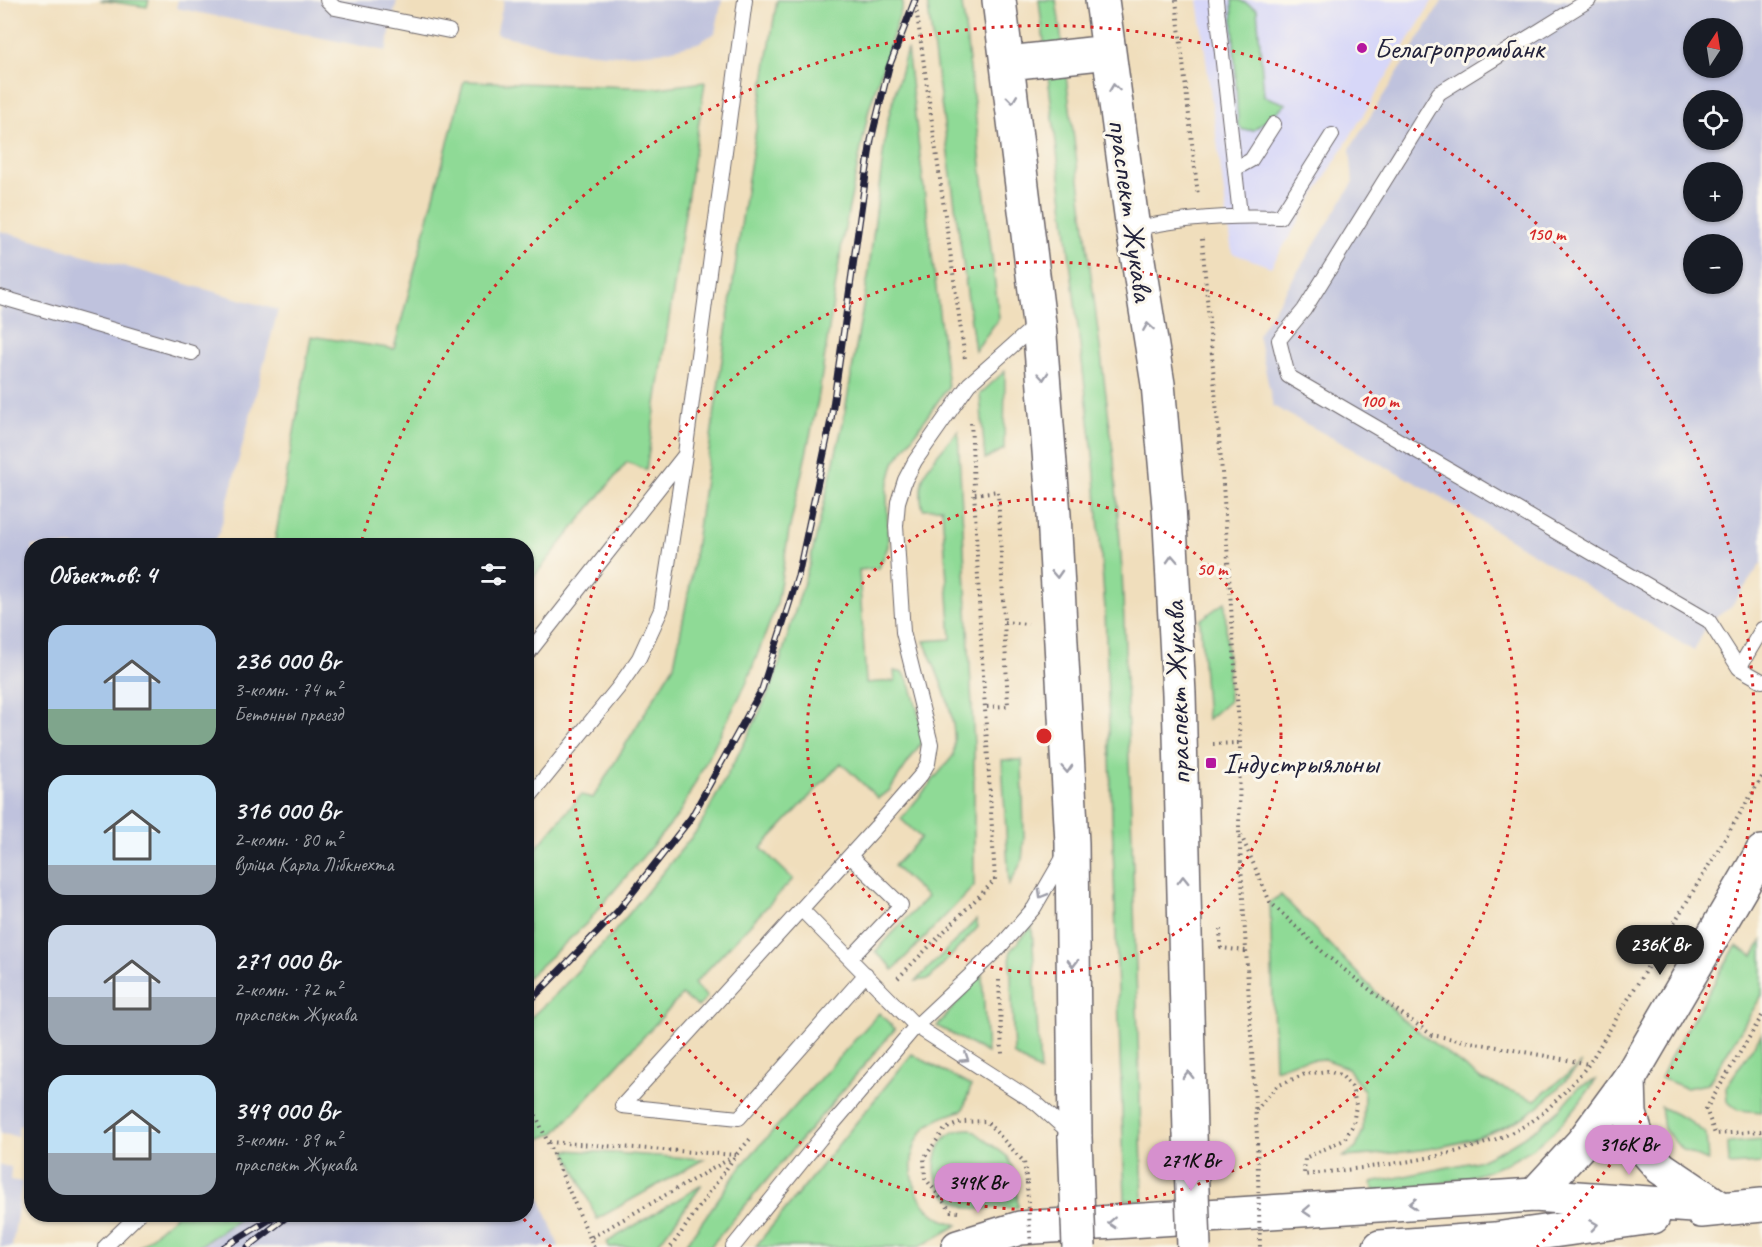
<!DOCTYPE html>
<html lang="ru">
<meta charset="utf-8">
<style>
body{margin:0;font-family:Caveat,sans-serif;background:#20242c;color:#f1f3f6;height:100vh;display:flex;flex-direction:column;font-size:22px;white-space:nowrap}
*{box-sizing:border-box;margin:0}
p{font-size:20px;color:#9ea1a6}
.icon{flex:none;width:33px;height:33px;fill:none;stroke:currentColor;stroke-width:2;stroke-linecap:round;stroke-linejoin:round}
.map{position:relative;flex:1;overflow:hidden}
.panel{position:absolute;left:24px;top:538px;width:510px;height:684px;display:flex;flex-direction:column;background:#171b24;border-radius:24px;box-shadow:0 2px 4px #0004}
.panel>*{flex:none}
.needle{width:39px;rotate:12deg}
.buttons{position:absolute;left:1683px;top:18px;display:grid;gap:12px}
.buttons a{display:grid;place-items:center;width:60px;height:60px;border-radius:50%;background:#171b24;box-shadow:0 2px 4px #0004;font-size:30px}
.price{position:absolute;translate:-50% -51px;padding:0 14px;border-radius:21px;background:#d690ce;color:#111;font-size:20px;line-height:39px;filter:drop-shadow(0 2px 3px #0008)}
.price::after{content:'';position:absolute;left:50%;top:36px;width:18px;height:14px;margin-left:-9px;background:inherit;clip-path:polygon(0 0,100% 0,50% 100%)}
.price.current{background:#222;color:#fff}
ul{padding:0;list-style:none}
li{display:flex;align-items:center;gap:18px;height:150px;padding:0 24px}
li span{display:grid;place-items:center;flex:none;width:168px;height:120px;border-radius:18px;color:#555}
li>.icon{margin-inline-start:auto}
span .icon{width:72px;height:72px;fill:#fffc;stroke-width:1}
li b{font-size:26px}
h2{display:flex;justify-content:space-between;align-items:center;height:72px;padding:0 24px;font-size:26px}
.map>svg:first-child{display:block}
.built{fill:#d7d7f8}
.industrial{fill:#bfc2dd;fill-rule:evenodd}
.green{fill:#8fda96;stroke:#587e68;stroke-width:1.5}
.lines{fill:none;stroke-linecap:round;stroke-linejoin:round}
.service-casing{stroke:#6a6468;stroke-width:16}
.tertiary-casing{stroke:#6a6468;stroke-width:36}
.secondary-casing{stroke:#6a6468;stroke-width:36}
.primary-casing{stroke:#6a6468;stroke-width:36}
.path{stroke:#6a6468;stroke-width:4;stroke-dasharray:1.5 4.5;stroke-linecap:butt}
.service{stroke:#fff;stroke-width:14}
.tertiary{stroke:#fff;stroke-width:33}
.secondary{stroke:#fff;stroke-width:33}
.primary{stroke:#fff;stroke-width:33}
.rail-casing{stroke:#22223b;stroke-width:7}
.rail{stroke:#fbf7ec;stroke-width:4.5;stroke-dasharray:14;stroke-linecap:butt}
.primary-bridge-casing{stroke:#6a6468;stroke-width:36;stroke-linecap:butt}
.path-bridge{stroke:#6a6468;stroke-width:4;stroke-dasharray:1.5 4.5;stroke-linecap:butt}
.primary-bridge{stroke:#fff;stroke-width:33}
.oneway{stroke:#9c9ca7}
.ring{fill:none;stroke:#d62828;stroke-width:3;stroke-dasharray:3 6}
.poi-dot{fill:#b5179e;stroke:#fbf7ec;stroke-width:2}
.labels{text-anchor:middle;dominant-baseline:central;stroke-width:6;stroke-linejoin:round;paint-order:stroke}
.poi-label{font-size:30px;fill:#22223b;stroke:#fbf7ec;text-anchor:start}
.street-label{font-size:30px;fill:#22223b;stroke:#fbf7ec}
.centre{fill:#d62828;stroke:#fbf7ec;stroke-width:3}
.ring-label{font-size:18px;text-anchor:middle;font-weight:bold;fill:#d62828;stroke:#fbf7ec;stroke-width:6;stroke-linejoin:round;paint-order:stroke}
</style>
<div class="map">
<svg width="1762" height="1247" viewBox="0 0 1762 1247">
<rect width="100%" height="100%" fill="#fbf7ec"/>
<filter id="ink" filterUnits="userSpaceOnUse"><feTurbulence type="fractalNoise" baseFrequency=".0167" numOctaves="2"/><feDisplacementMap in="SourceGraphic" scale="12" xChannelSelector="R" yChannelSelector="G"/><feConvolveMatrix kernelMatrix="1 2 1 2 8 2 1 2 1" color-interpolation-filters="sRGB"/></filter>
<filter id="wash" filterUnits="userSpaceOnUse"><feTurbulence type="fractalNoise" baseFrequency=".008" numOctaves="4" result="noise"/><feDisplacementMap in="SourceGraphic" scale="24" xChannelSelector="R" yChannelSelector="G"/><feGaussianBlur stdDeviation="1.35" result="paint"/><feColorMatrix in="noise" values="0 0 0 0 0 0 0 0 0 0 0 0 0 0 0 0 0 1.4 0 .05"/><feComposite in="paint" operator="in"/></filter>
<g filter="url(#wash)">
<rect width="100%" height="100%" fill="#f0debc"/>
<!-- built -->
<path class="built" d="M1198,0H1433L1271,267L1232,253Z"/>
<!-- industrial -->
<path class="industrial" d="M178,0H397L386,51L176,8Z
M504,0H722L715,33L698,43L660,52L617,55L572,51L496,34Z
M1443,0H1762V562L1730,608L1709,621L1694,651L1427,489L1273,406L1258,335L1353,183L1350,149ZM1694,28H1732V68H1694ZM1694,100H1732V140H1694ZM1694,172H1732V212H1694ZM1694,244H1732V284H1694Z
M0,231L278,310L219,534L210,546H32V1127L19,1125L17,1136L0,1134Z
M527,1163L559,1247H198L245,1215H526Z
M0,1165L11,1167L10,1180L22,1182L12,1247H0Z"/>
<!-- green -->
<path class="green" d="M100,0H149L147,7Z
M777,0H902L903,4L869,109L843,237L818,400L789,531L777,604L746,684L679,814L586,924L527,978V859L581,795L593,798L674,665L690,585L746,191Z
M927,0H961L964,18L999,318L975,351Z
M1039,0H1056L1059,20L1114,459L1122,570L1132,839L1143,1201L1125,1200L1105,609L1094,463Z
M1232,0H1239L1257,9L1264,96L1286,104L1254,130H1243L1238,125Z
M907,49L948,387L894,463L887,489L888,546L879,568L859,570L866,683L895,681L894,671L904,673L911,687L925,737L889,791L878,798L841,763L761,848L793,879L694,984L707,997L698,1007L682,995L555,1133L527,1144V1021L556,994L614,932L699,828L750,732L774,681L810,562L843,423L868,277L887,123Z
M464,81L658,88L705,82L646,470L627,462L527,585L526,546H274L311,336L394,349Z
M1005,371L1004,449L985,459L980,394Z
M958,431L974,746V886L893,970L890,965L875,952L927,897L894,866L921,838L901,819L953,756C960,718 938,676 924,641L951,639L942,508L923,509C913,473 937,456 958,431Z
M1225,602L1229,701L1207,720L1200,620Z
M1002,760H1022L1024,837L1022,861L1009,885Z
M1281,895L1402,1019L1482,1080L1535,1100L1582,1063C1564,1082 1547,1102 1525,1116C1470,1149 1405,1153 1343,1157L1356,1148L1363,1130L1364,1091L1348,1068L1324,1059L1297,1061L1275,1069L1270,902Z
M976,920L978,927L929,979L916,981Z
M1032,926L1040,1072L1014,1055L1010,951Z
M1762,941V995L1708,1084L1686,1088L1661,1078L1671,1056L1736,946L1753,956Z
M982,974L987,1053L937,1026Z
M879,1013L895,1029L710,1247H684L743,1164Z
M1762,1033V1112L1738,1110L1727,1101L1726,1087Z
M912,1054L971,1086L963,1110C949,1115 931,1120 922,1132C903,1158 911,1203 940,1218C945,1221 952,1223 958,1225L919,1247H755Z
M1596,1080C1583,1099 1569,1117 1552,1133C1503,1178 1437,1186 1375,1191L1371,1183L1478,1161L1507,1147L1538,1128L1562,1107L1579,1087Z
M1661,1107L1686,1119L1706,1134L1708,1161L1682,1150L1664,1129Z
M971,1129L1008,1157L1016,1177L1018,1207C1004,1207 977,1211 966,1207C955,1202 942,1195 938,1183C931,1166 937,1136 957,1131C961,1129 967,1129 971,1129Z
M1762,1140V1163L1729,1165L1728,1143Z
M566,1150L704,1159L597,1219Z
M702,1185L656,1247H609L607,1242Z
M176,1215H245L198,1247H139Z"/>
</g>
<g filter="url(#ink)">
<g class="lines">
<defs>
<path id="service" d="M327,0L335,8L449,31
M1216,0L1240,215
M1589,0L1439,93L1304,310L1279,340L1288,376L1709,621L1739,668L1762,681
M1235,169L1251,160L1274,124
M1133,229C1182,218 1230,215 1280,217L1332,135
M0,297L192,353
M526,656L684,456
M1739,668L1762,629
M526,801L618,688L639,658L661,610L685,454L745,0
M801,909L850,959L901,905L850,856
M850,959L916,1026L1036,1103L1071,1134
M866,974L739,1118L622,1106L876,827L921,775L928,763L931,744L903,632L896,526L898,502L905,480L915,461L969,384L1037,324
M105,1247L138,1215
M733,1247L820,1139L916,1026L998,949L1034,908L1064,856"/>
<path id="tertiary" d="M1534,1195L1582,1143L1629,1079L1762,852"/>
<path id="secondary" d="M1629,1079L1630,1114L1639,1143L1661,1168L1719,1207
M1701,1211L1762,1205
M958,1247L1020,1228L1534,1195L1721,1208
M1380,1247L1495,1239L1653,1217"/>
<path id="primary" d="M999,0L1039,323L1054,515L1072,843L1075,1137
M1102,0L1133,229L1158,384L1169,506L1179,694L1190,1133
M1008,63L1109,52"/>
</defs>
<!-- service casing -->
<use href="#service" class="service-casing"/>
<!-- tertiary casing -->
<use href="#tertiary" class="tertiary-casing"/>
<!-- secondary casing -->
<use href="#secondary" class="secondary-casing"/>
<!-- primary casing -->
<use href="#primary" class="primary-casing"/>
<!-- path -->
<path class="path" d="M915,0L965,359
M1176,0L1198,196
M1202,239L1223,484L1240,743L1239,831L1257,1137
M975,494L998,491L1008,706L985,707
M1004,622L1028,624
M1213,744L1240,743
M1241,835L1270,902L1327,956L1388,1004L1432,1035L1589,1064
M1220,929L1221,948L1246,951
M898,978L995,880L980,623L971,420
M999,980L1002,1054
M1762,1016L1706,1109L1715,1134L1762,1131
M526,1093L590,1238
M1256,1110L1277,1086L1305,1074L1327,1071L1341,1075L1352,1087L1356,1105L1353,1125L1344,1140L1305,1158L1304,1175C1372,1166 1478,1159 1535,1119C1556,1103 1572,1084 1589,1064L1762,777
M549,1142L736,1155
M958,1212L951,1211L925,1178L924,1158L945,1129L962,1122L986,1121L1024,1162L1027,1183
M594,1247L590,1238L733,1157
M671,1247L736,1155L751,1138"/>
<!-- service -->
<use href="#service" class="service"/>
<!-- tertiary -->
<use href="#tertiary" class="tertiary"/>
<!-- secondary -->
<use href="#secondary" class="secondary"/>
<!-- primary -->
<use href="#primary" class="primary"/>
<defs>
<path id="rail" d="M526,1005L618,911L691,818L762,689L798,576L831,420L871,140L889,67L915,0
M224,1247L277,1215
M248,1247L289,1215"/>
</defs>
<!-- rail casing -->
<use href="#rail" class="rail-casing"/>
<!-- rail -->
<use href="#rail" class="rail"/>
<defs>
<path id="primary-bridge" d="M1190,1133L1194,1247
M1075,1137L1079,1247"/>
</defs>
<!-- primary-bridge casing -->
<use href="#primary-bridge" class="primary-bridge-casing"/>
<!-- path-bridge -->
<path class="path-bridge" d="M1257,1137L1260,1247
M1027,1183L1031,1247"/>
<!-- primary-bridge -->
<use href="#primary-bridge" class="primary-bridge"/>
</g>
<!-- one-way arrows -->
<defs><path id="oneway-chevron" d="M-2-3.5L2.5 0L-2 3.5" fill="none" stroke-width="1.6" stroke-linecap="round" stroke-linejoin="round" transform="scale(1.5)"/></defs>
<g class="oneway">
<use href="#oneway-chevron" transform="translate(1114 88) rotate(-98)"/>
<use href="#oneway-chevron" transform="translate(1012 99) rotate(83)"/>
<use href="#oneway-chevron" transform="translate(1148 327) rotate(-99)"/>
<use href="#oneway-chevron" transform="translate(1043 376) rotate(85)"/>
<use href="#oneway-chevron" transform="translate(1172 559) rotate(-93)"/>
<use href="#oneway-chevron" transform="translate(1057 574) rotate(87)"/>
<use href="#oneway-chevron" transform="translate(1067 769) rotate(87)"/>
<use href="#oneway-chevron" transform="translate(1183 880) rotate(-91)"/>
<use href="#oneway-chevron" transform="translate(1042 894) rotate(120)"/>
<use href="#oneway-chevron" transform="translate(1073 963) rotate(89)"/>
<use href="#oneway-chevron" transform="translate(965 1058) rotate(33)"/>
<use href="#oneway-chevron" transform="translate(1188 1075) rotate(-91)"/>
<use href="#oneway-chevron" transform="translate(1413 1204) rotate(176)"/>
<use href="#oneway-chevron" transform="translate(1307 1211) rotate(177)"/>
<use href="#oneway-chevron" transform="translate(1112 1223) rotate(177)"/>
<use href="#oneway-chevron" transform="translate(1594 1225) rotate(-8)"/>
</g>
</g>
<!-- distance rings -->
<g class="ring">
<circle cx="1044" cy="736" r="237"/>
<circle cx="1044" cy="736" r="474"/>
<path d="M551 1247A710 710 0 0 1 521 1216M362 540A710 710 0 1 1 1537 1247"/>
</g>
<!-- markers -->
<g class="poi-dot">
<circle cx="1362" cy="48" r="6"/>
<rect x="1205" y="757" width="12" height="12" rx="3"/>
</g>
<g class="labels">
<!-- poi labels -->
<g class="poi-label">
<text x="1374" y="48">Белагропромбанк</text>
<text x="1223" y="763">Індустрыяльны</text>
</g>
<!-- street labels -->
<g class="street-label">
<text transform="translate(1131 210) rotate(82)">праспект Жукава</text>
<text transform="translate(1177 693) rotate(-92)">праспект Жукава</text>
</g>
</g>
<circle cx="1044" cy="736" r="9" class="centre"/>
<g class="ring-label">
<text x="1546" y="240">150 m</text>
<text x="1379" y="407">100 m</text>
<text x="1212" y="575">50 m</text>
</g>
</svg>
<div class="buttons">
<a><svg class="needle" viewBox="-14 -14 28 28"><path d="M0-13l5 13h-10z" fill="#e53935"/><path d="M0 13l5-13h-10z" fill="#9ea1a6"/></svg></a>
<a><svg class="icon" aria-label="locate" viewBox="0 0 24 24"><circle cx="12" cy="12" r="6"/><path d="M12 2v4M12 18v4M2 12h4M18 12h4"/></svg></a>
<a>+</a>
<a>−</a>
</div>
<b class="price current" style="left:1660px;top:976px">236K Br</b>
<b class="price" style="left:1629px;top:1176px">316K Br</b>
<b class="price" style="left:1191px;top:1192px">271K Br</b>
<b class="price" style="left:978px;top:1214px">349K Br</b>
<section class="panel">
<h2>Объектов: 4<svg class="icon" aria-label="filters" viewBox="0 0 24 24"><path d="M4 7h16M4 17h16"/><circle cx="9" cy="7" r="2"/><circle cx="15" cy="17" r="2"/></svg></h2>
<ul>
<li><span style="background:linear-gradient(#a9c7e8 70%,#7fa58c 0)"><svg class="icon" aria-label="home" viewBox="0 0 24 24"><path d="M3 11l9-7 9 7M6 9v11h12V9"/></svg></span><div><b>236 000 Br</b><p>3-комн. · 74 m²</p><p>Бетонны праезд</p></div></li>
<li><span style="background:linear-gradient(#bfe0f5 75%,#9aa5b1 0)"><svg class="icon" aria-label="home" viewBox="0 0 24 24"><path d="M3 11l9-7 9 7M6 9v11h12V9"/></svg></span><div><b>316 000 Br</b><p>2-комн. · 80 m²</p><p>вуліца Карла Лібкнехта</p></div></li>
<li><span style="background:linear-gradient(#c9d6e8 60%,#9aa5b1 0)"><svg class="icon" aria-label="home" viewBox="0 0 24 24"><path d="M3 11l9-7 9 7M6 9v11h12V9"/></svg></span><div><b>271 000 Br</b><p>2-комн. · 72 m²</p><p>праспект Жукава</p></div></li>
<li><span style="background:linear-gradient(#bfe0f5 65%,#9aa5b1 0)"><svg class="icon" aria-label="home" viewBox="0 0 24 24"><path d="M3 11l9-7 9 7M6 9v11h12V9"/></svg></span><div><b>349 000 Br</b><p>3-комн. · 89 m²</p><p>праспект Жукава</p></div></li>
</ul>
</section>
</div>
